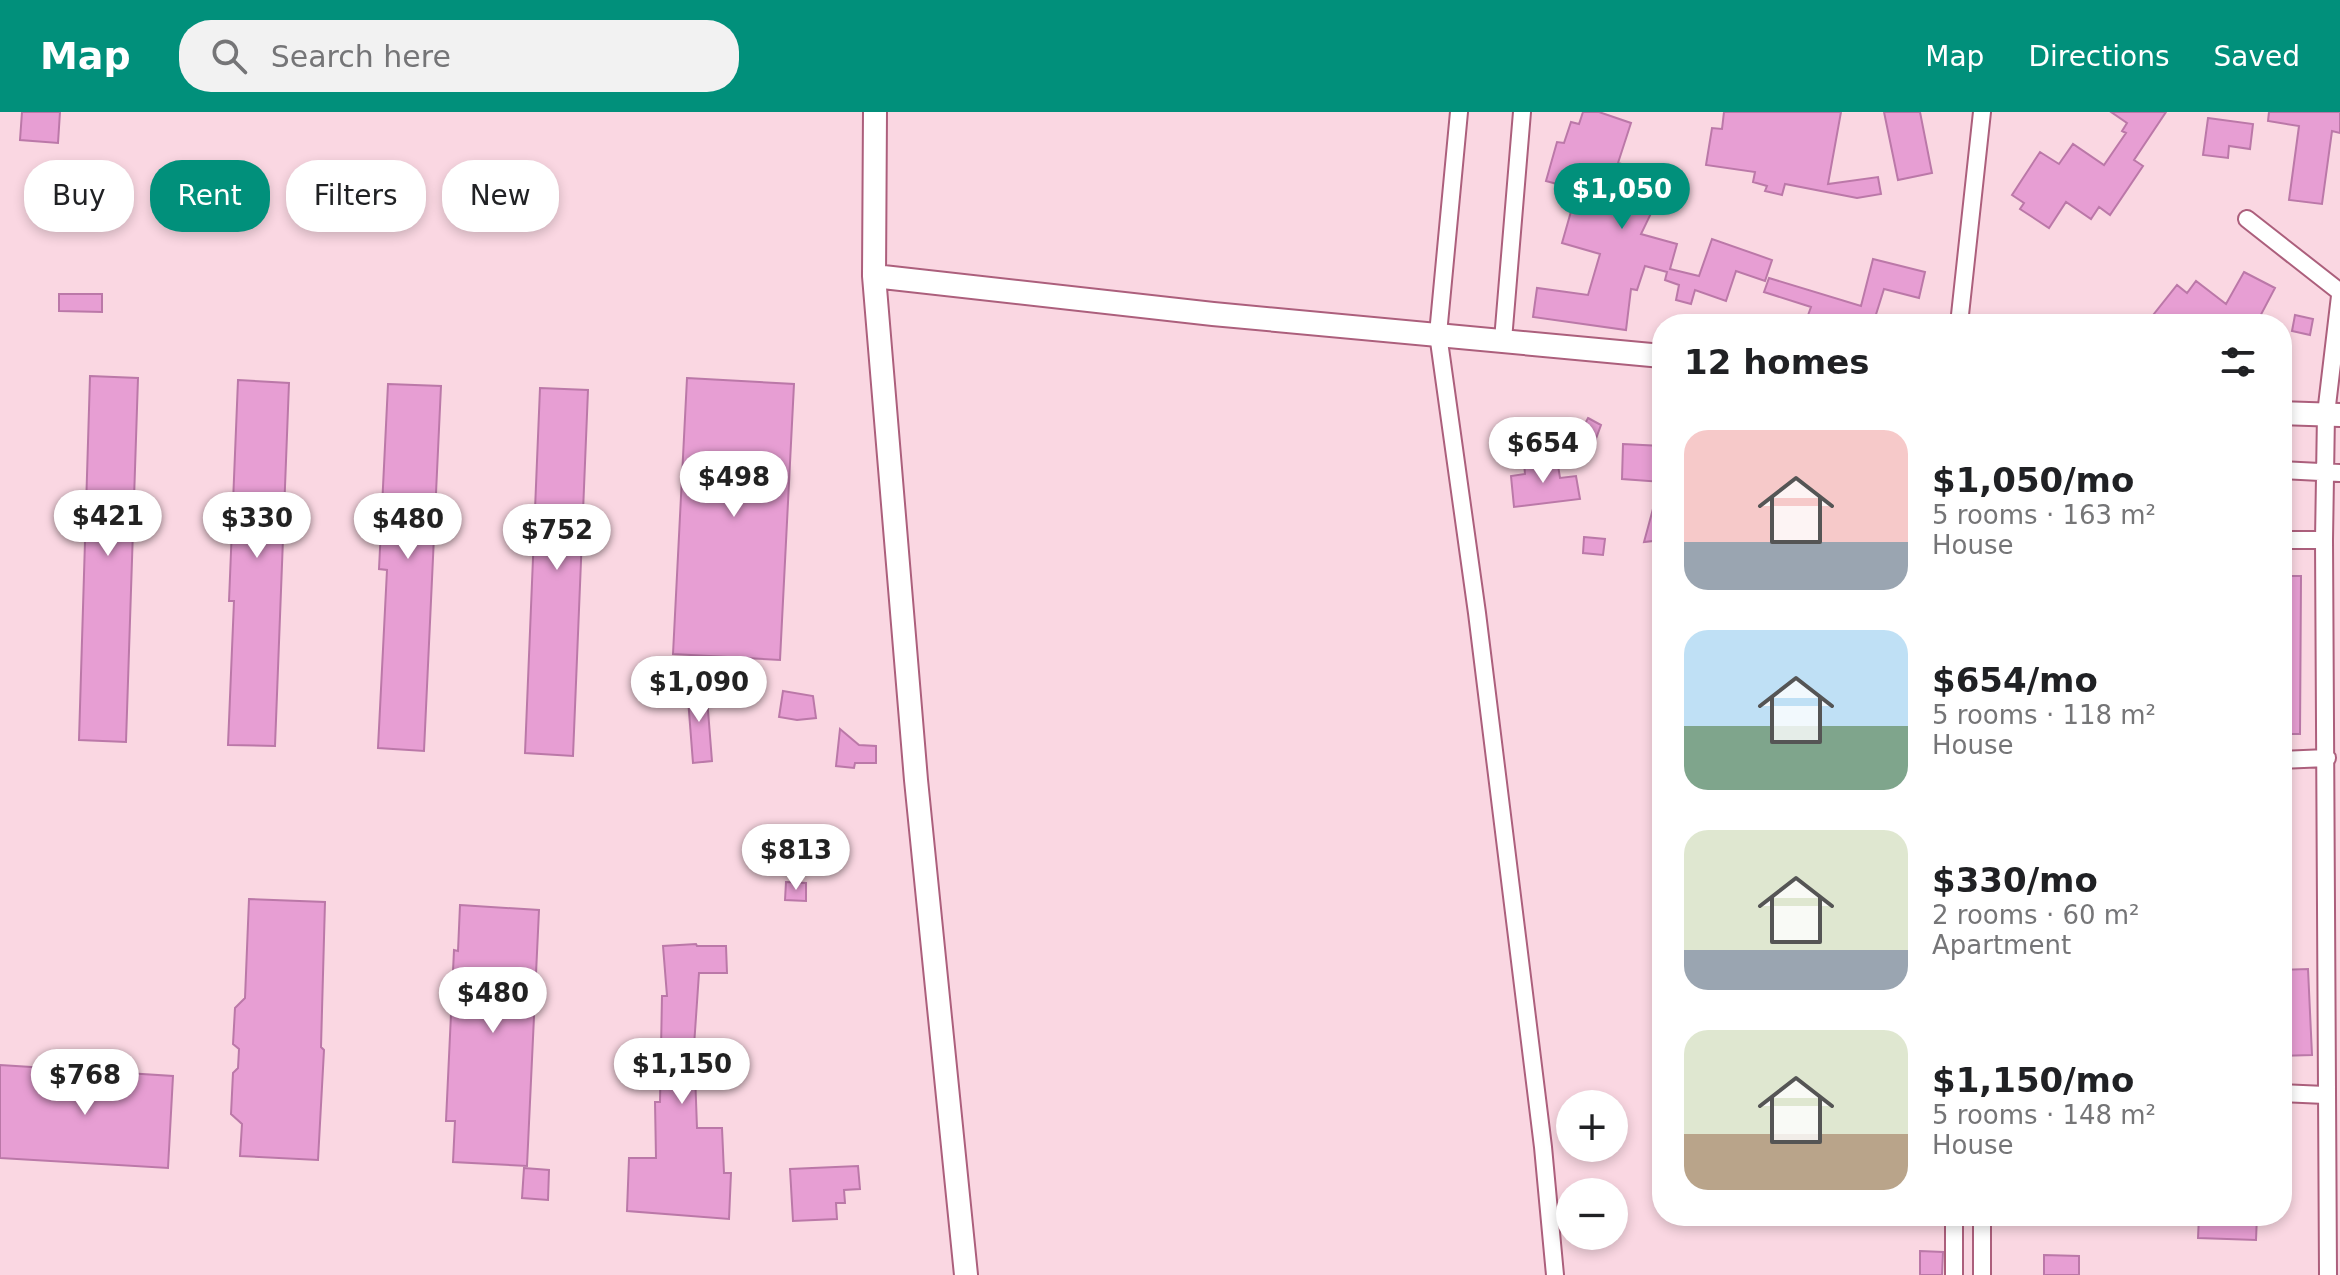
<!DOCTYPE html>
<meta charset="utf-8">
<style>
body{margin:0;font-family:"DejaVu Sans",sans-serif;background:#f2f2f2;color:#202124;height:100vh;display:flex;flex-direction:column;font-size:30px;white-space:nowrap}
*{box-sizing:border-box;margin:0}
p{font-size:26px;color:#757577}
.icon{flex:none;width:44px;height:44px;fill:none;stroke:currentColor;stroke-width:2;stroke-linecap:round;stroke-linejoin:round}
.map{position:relative;flex:1;overflow:hidden}
.sheet{position:absolute;left:1652px;top:202px;width:640px;height:912px;display:flex;flex-direction:column;background:#fff;border-radius:32px;box-shadow:0 4px 12px #0003}
.sheet>*{flex:none}
.top-card{position:absolute;left:24px;top:48px;width:760px;height:72px;display:flex;gap:16px}
.fabs{position:absolute;left:1556px;top:978px;display:grid;gap:16px}
.fabs a{display:grid;place-items:center;width:72px;height:72px;border-radius:50%;background:#fff;box-shadow:0 4px 12px #0003;font-size:40px}
.price{position:absolute;translate:-50% -68px;padding:0 18px;border-radius:28px;background:#fff;color:#222;font-size:26px;line-height:52px;filter:drop-shadow(0 2px 4px #0008)}
.price::after{content:'';position:absolute;left:50%;top:48px;width:24px;height:18px;margin-left:-12px;background:inherit;clip-path:polygon(0 0,100% 0,50% 100%)}
.price.current{background:#01907b;color:#fff}
ul{padding:0;list-style:none}
li{display:flex;align-items:center;gap:24px;height:200px;padding:0 32px}
li span{display:grid;place-items:center;flex:none;width:224px;height:160px;border-radius:24px;color:#555}
li>.icon{margin-inline-start:auto}
span .icon{width:96px;height:96px;fill:#fffc;stroke-width:1}
li b{font-size:34px}
h2{display:flex;justify-content:space-between;align-items:center;height:96px;padding:0 32px;font-size:34px}
.chip{padding:0 28px;border-radius:32px;background:#fff;box-shadow:0 4px 12px #0003;font-size:28px;line-height:72px}
.chip.current{background:#01907b;color:#fff}
header{display:flex;align-items:center;gap:48px;box-sizing:border-box;height:112px;padding:0 40px;background:#01907b;color:#fff}
header strong{font-size:38px}
nav{display:flex;gap:44px;margin-inline-start:auto;font-size:28px}
.search{width:560px;height:72px;background:#f2f2f2;display:flex;align-items:center;gap:20px;box-sizing:border-box;padding:0 28px;border-radius:32px;color:#757577;font-size:30px}
.map>svg:first-child{display:block}
.building{fill:#e79ed3;stroke:#bb78a8;stroke-width:2}
.lines{fill:none;stroke-linecap:round;stroke-linejoin:round}
.street-casing{stroke:#ac5f7c;stroke-width:20}
.secondary-casing{stroke:#ac5f7c;stroke-width:26}
.street{stroke:#fff;stroke-width:16}
.secondary{stroke:#fff;stroke-width:22}
</style>
<header>
<strong>Map</strong>
<div class="search"><svg class="icon" aria-label="search" viewBox="0 0 24 24"><circle cx="10" cy="10" r="6"/><path d="M15 15l6 6"/></svg>Search here</div>
<nav><a>Map</a><a>Directions</a><a>Saved</a></nav>
</header>
<div class="map">
<svg width="2340" height="1163" viewBox="0 0 2340 1163">
<rect width="100%" height="100%" fill="#fad7e2"/>
<!-- building -->
<path class="building" d="M22,0H60L58,31L20,28Z
M1583,0H1599L1631,11L1618,51L1639,57L1650,64L1645,85L1656,91L1641,122L1677,132L1670,157L1699,164L1712,127L1772,148L1765,169L1736,159L1726,189L1695,178L1691,192L1676,188L1679,173L1665,168L1667,160L1645,154L1637,178L1631,177L1626,218L1533,205L1537,176L1588,183L1600,142L1562,131L1572,96L1563,94L1568,75L1546,69L1557,30L1564,31L1571,10L1579,12Z
M1724,0H1841L1828,72L1878,65L1881,82L1857,86L1785,72L1782,83L1765,79L1767,74L1753,70L1755,60L1706,53L1712,16L1722,17Z
M1884,0H1920L1932,61L1898,68Z
M2111,0H2166L2134,48L2143,54L2110,103L2099,95L2091,107L2066,90L2049,116L2020,97L2024,91L2012,83L2040,40L2059,52L2073,32L2104,53L2126,21L2122,19L2127,11Z
M2269,0H2340V21L2332,19L2322,92L2289,88L2299,14L2268,9Z
M2208,6L2253,12L2250,37L2229,34L2228,46L2203,43Z
M1873,147L1925,160L1919,186L1884,177L1873,212H1828L1807,206L1811,195L1764,180L1769,166L1861,194Z
M2244,160L2275,176L2256,212H2146L2177,173L2187,181L2196,169L2226,192Z
M59,182H102V200L59,199Z
M2295,203L2313,207L2310,223L2292,219Z
M90,264L138,266L126,630L79,628Z
M687,266L794,272L780,548L673,542Z
M238,268L289,271L275,634L228,633L234,489H229Z
M388,272L441,274L424,639L378,636L387,458L379,457Z
M540,276L588,278L573,644L525,641Z
M1588,306L1601,313L1594,332L1579,323Z
M1623,332L1662,334V370L1622,367Z
M1557,347L1560,366L1576,364L1580,387L1514,395L1511,364L1525,362L1524,351Z
M1657,382H1662V428L1644,430Z
M1584,425L1605,427L1603,443L1583,441Z
M2282,464H2301L2300,622H2282Z
M706,573L712,649L693,651L687,574Z
M783,579L813,584L816,606L797,608L779,605Z
M840,617L859,633L876,634V651H855L854,656L836,654Z
M786,770L806,771V789L785,788Z
M249,787L325,790L321,935L324,938L318,1048L240,1044L242,1012L231,1002L233,961L238,956L239,937L233,932L235,896L245,886Z
M460,793L539,798L527,1054L453,1050L455,1009H446L454,838L458,839Z
M696,832L697,834H726L727,861H699L694,934L697,1016H722L724,1061H731L729,1107L627,1099L629,1046H656L655,990H660L662,884H667L663,834Z
M2308,857L2312,943L2282,944V858Z
M0,953L173,964L168,1056L0,1046Z
M858,1054L860,1077L844,1078L845,1091H836L837,1107L793,1109L790,1057Z
M524,1056L549,1058L548,1088L522,1086Z
M2199,1104H2257L2256,1128L2198,1126Z
M1920,1139L1943,1140L1942,1163H1920Z
M2044,1143L2079,1144V1163H2044Z"/>
<g class="lines">
<defs>
<path id="street" d="M1459,0L1438,222L1477,501L1543,1035L1555,1163
M2247,107L2340,180
M1959,212L1982,0
M1503,228L1522,0
M2282,358L2340,361
M2282,428H2324
M2282,648L2327,646
M2282,981L2325,983
M1954,1163V1104
M1982,1163V1104
M2328,1163L2324,428L2326,302L2340,184"/>
<path id="secondary" d="M875,0L874,164L916,668L966,1163
M874,164L1213,202L1662,244
M2282,301L2340,303"/>
</defs>
<!-- street casing -->
<use href="#street" class="street-casing"/>
<!-- secondary casing -->
<use href="#secondary" class="secondary-casing"/>
<!-- street -->
<use href="#street" class="street"/>
<!-- secondary -->
<use href="#secondary" class="secondary"/>
</g>
</svg>
<div class="fabs">
<a>+</a>
<a>−</a>
</div>
<b class="price current" style="left:1622px;top:119px">$1,050</b>
<b class="price" style="left:1543px;top:373px">$654</b>
<b class="price" style="left:734px;top:407px">$498</b>
<b class="price" style="left:108px;top:446px">$421</b>
<b class="price" style="left:257px;top:448px">$330</b>
<b class="price" style="left:408px;top:449px">$480</b>
<b class="price" style="left:557px;top:460px">$752</b>
<b class="price" style="left:699px;top:612px">$1,090</b>
<b class="price" style="left:796px;top:780px">$813</b>
<b class="price" style="left:493px;top:923px">$480</b>
<b class="price" style="left:682px;top:994px">$1,150</b>
<b class="price" style="left:85px;top:1005px">$768</b>
<div class="top-card">
<a class="chip">Buy</a>
<a class="chip current">Rent</a>
<a class="chip">Filters</a>
<a class="chip">New</a>
</div>
<section class="sheet">
<h2>12 homes<svg class="icon" aria-label="filters" viewBox="0 0 24 24"><path d="M4 7h16M4 17h16"/><circle cx="9" cy="7" r="2"/><circle cx="15" cy="17" r="2"/></svg></h2>
<ul>
<li><span style="background:linear-gradient(#f6c9c9 70%,#9aa5b1 0)"><svg class="icon" aria-label="home" viewBox="0 0 24 24"><path d="M3 11l9-7 9 7M6 9v11h12V9"/></svg></span><div><b>$1,050/mo</b><p>5 rooms · 163 m²</p><p>House</p></div></li>
<li><span style="background:linear-gradient(#bfe0f5 60%,#7fa58c 0)"><svg class="icon" aria-label="home" viewBox="0 0 24 24"><path d="M3 11l9-7 9 7M6 9v11h12V9"/></svg></span><div><b>$654/mo</b><p>5 rooms · 118 m²</p><p>House</p></div></li>
<li><span style="background:linear-gradient(#dfe7d0 75%,#9aa5b1 0)"><svg class="icon" aria-label="home" viewBox="0 0 24 24"><path d="M3 11l9-7 9 7M6 9v11h12V9"/></svg></span><div><b>$330/mo</b><p>2 rooms · 60 m²</p><p>Apartment</p></div></li>
<li><span style="background:linear-gradient(#dfe7d0 65%,#b9a48a 0)"><svg class="icon" aria-label="home" viewBox="0 0 24 24"><path d="M3 11l9-7 9 7M6 9v11h12V9"/></svg></span><div><b>$1,150/mo</b><p>5 rooms · 148 m²</p><p>House</p></div></li>
</ul>
</section>
</div>
